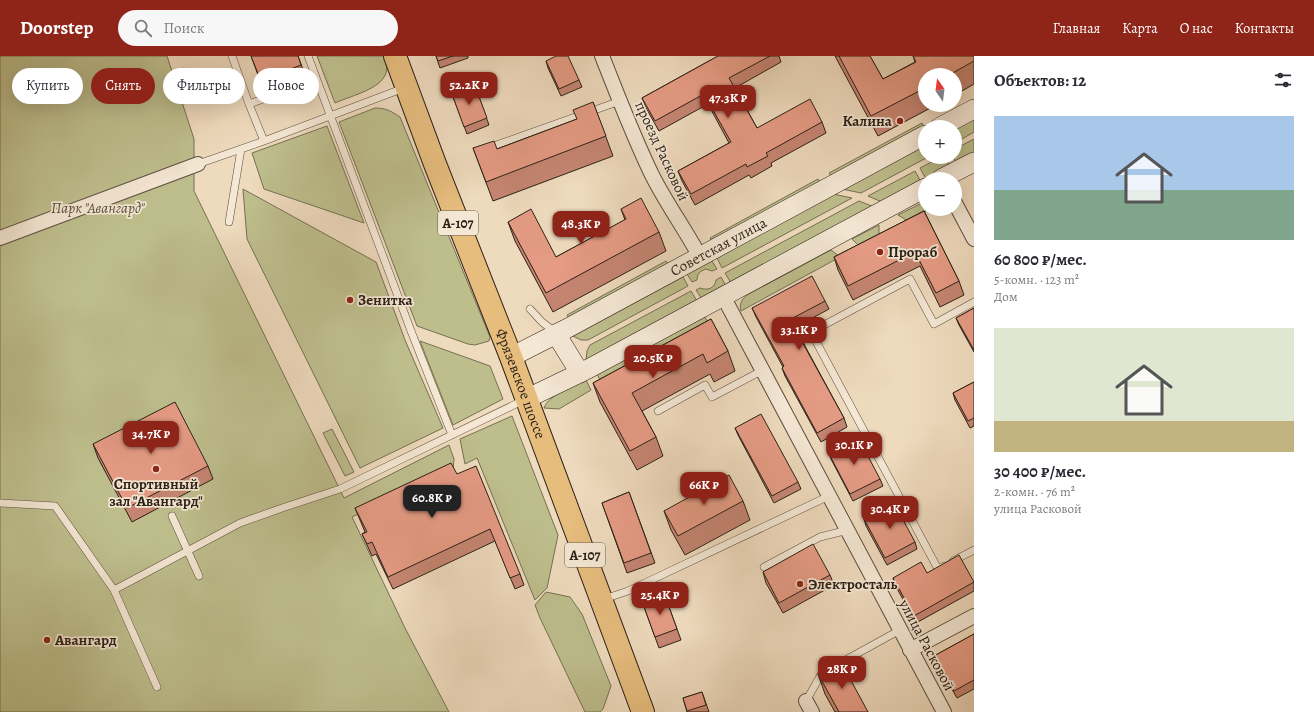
<!DOCTYPE html>
<html lang="ru">
<meta charset="utf-8">
<style>
body{margin:0;font-family:Alegreya,serif;background:#f7f7f7;color:#2b2b33;height:100vh;display:flex;flex-direction:column;font-size:15px;white-space:nowrap}
*{box-sizing:border-box;margin:0}
p{font-size:13px;color:#7c7c81}
.icon{flex:none;width:22px;height:22px;fill:none;stroke:currentColor;stroke-width:2;stroke-linecap:round;stroke-linejoin:round}
.map{position:relative;flex:1;overflow:hidden}
.panel{display:flex;flex-direction:column;background:#fff;width:340px}
.panel>*{flex:none}
.banner{position:absolute;left:12px;top:12px;width:380px;height:36px;display:flex;gap:8px}
.needle{width:26px;rotate:346deg}
.controls{position:absolute;left:918px;top:12px;display:grid;gap:8px}
.controls a{display:grid;place-items:center;width:44px;height:44px;border-radius:50%;background:#fff;box-shadow:0 4px 16px #0002;font-size:20px}
.price{position:absolute;translate:-50% -34px;padding:0 9px;border-radius:8px;background:#8f2418;color:#fff;font-size:13px;line-height:26px;filter:drop-shadow(0 1px 2px #0008)}
.price::after{content:'';position:absolute;left:50%;top:24px;width:12px;height:9px;margin-left:-6px;background:inherit;clip-path:polygon(0 0,100% 0,50% 100%)}
.price.active{background:#222;color:#fff}
ul{padding:0;list-style:none}
li{display:grid;align-content:center;gap:8px;height:212px;padding:0 20px}
li span{display:grid;place-items:center;height:124px;border-radius:0px;color:#555}
li>.icon{margin-inline-start:auto}
span .icon{width:72px;height:72px;fill:#fffc;stroke-width:1}
li b{font-size:17px}
h2{display:flex;justify-content:space-between;align-items:center;height:48px;padding:0 20px;font-size:17px}
.pill{padding:0 14px;border-radius:18px;background:#fff;box-shadow:0 4px 16px #0002;font-size:14px;line-height:36px}
.pill.active{background:#8f2418;color:#fff}
header{display:flex;align-items:center;gap:24px;box-sizing:border-box;height:56px;padding:0 20px;background:#8f2418;color:#fff}
header strong{font-size:19px}
nav{display:flex;gap:22px;margin-inline-start:auto;font-size:14px}
.search{width:280px;height:36px;background:#f7f7f7;display:flex;align-items:center;gap:10px;box-sizing:border-box;padding:0 14px;border-radius:22px;color:#7c7c81;font-size:15px}
main{display:flex;flex:1;min-height:0}
.map>svg:first-child{display:block}
.green{fill:#bebe8d;stroke:#757052}
.lines{fill:none;stroke-linecap:round;stroke-linejoin:round}
.lane-casing{stroke:#5c4f40;stroke-width:8}
.street-casing{stroke:#5c4f40;stroke-width:16}
.secondary-casing{stroke:#2c2117;stroke-width:20}
.highway-casing{stroke:#2c2117;stroke-width:24}
.lane{stroke:#f4e7d4;stroke-width:7}
.street{stroke:#f4e7d4;stroke-width:14}
.secondary{stroke:#f4e7d4;stroke-width:19}
.highway{stroke:#e7bd7e;stroke-width:22}
.wall{fill:#c58572;stroke:#2c2117}
.building{fill:#e59b84;stroke:#2c2117}
.poi-dot{fill:#8f2418;stroke:#f4e7d4;stroke-width:1.5}
.labels{text-anchor:middle;dominant-baseline:central;stroke-width:3.5;stroke-linejoin:round;paint-order:stroke}
.shield{fill:#f4e7d4;stroke:#685c50;stroke-width:1}
.shield-label{font-size:14px;font-weight:bold;fill:#2c2117}
.poi-label{font-size:15px;font-weight:bold;fill:#2c2117;stroke:#f4e7d4;text-anchor:start}
.street-label{font-size:15px;fill:#2c2117;stroke:#f4e7d4}
.park-label{font-size:15px;font-style:italic;fill:#58503a;stroke:#f4e7d4}
</style>
<header>
<strong>Doorstep</strong>
<div class="search"><svg class="icon" aria-label="search" viewBox="0 0 24 24"><circle cx="10" cy="10" r="6"/><path d="M15 15l6 6"/></svg>Поиск</div>
<nav><a>Главная</a><a>Карта</a><a>О нас</a><a>Контакты</a></nav>
</header>
<main>
<div class="map">
<svg width="974" height="656" viewBox="0 0 974 656">
<rect width="100%" height="100%" fill="#eedabd"/>
<filter id="stains"><feTurbulence type="fractalNoise" baseFrequency=".005" numOctaves="4"/><feColorMatrix values="0 0 0 0 .2 0 0 0 0 .09 0 0 0 0 .02 0 0 0 .5 -.17"/></filter>
<radialGradient id="worn" r=".72"><stop offset=".6" stop-color="#630" stop-opacity="0"/><stop offset="1" stop-color="#630" stop-opacity=".3"/></radialGradient>
<!-- green -->
<path class="green" d="M0,0H167L194,83V135L344,442L449,389L454,403L453,414L352,461L406,574L449,656H0Z
M317,0H385C387,6 388,16 384,21C377,34 348,41 335,47Z
M375,52C386,52 391,55 400,61L490,281L489,285L475,289L468,288L417,270L339,66Z
M974,62V76L955,87V72Z
M922,67L924,70L831,120L829,117Z
M327,70L364,167L264,133L252,97Z
M974,83V98L957,108L953,101H955V93Z
M925,89V101H928L861,137L842,133Z
M941,101H945L951,111L926,123L920,112Z
M915,115L921,126L882,146L868,140Z
M818,123L820,126L711,184L710,182Z
M243,133L376,206L405,284L443,372L360,412L247,183Z
M833,138L852,142L722,212L717,202Z
M859,145L874,151L731,227L725,217Z
M924,146L926,155L908,165L898,159Z
M879,169V180L859,190L852,183Z
M831,194L840,201L741,255C739,248 742,243 747,239Z
M666,205L669,209L570,264L567,259Z
M712,205L717,213L712,215L706,213C700,215 697,218 697,224L692,226L687,218Z
M683,221L688,230L588,284H581L573,280Z
M721,221L726,230L702,243L696,234L700,232C708,235 715,232 716,224Z
M691,235L697,245L586,304L587,295L590,289Z
M705,261L711,273L603,330L597,318Z
M420,285L490,310L503,343L453,369Z
M586,324L591,334L559,353L544,352C548,339 574,330 586,324Z
M512,360L558,479L547,532L535,544L477,402L465,408L460,383Z
M332,373L354,416L345,420L323,377Z
M546,536L570,541L582,558L611,630L603,653L600,656H585L540,562L535,549Z"/>
<g class="lines">
<defs>
<path id="lane" d="M232,0L249,48L264,85
M308,0L411,275L452,379
M249,48L316,24
M488,92L620,45
M198,108L264,85L404,32
M229,166L241,93
M530,253L542,266L555,276
M658,355L705,329L712,341L763,314
M0,447L55,450L114,534L157,631
M172,460L199,520
M953,505L974,494
M944,510L938,513L811,276L910,223L934,268L974,246
M764,511L820,481L848,474
M114,534L240,467L285,451L340,433L524,344
M604,543L628,535L829,440
M806,645L822,617L900,574"/>
<path id="street" d="M602,0C618,40 633,80 652,119C666,147 685,173 700,201
M955,147L974,183
M0,182L198,108
M723,240L944,656
M910,594L974,560
M806,645L812,656"/>
<g id="secondary">
<path d="M940,71L974,53"/>
<path d="M941,123L974,106"/>
<path d="M556,278L580,317"/>
<path id="s1" d="M511,301L566,273L925,79"/>
<path d="M526,343L588,313L925,132"/>
</g>
<g id="highway">
<path id="s2" d="M395,0L435,108L511,301L643,656"/>
</g>
</defs>
<!-- lane casing -->
<use href="#lane" class="lane-casing"/>
<!-- street casing -->
<use href="#street" class="street-casing"/>
<!-- secondary casing -->
<use href="#secondary" class="secondary-casing"/>
<!-- highway casing -->
<use href="#highway" class="highway-casing"/>
<!-- lane -->
<use href="#lane" class="lane"/>
<!-- street -->
<use href="#street" class="street"/>
<!-- secondary -->
<use href="#secondary" class="secondary"/>
<!-- highway -->
<use href="#highway" class="highway"/>
</g>
<!-- wall -->
<path class="wall" d="M251,0H298L305,19L264,35Z
M436,0H468V2L440,12Z
M718,0H779L781,6L735,32L757,72L822,66L826,77L771,107L772,110L751,122L749,119L695,149L682,125L678,115L729,87L708,48L659,75L646,52L642,42Z
M835,0H870L883,23L915,6L913,0H974V28L955,39V19H925V49H936L878,80Z
M546,5L579,24L582,31L561,40L548,12Z
M475,30L489,69L467,78L452,38Z
M593,46L613,100L493,145L473,92L497,93L577,63Z
M621,153L659,176L666,195L553,256L515,185L508,166L556,201L625,164Z
M924,155L959,225L964,239L940,251L920,210L853,244L838,214L834,201Z
M825,245L829,253L796,271L801,281L805,290L844,362L847,371L821,386L785,320L782,312L783,311L756,261L752,252Z
M974,252V296L959,269L956,262Z
M711,263L728,295L735,315L714,326L710,318L642,355L656,381L663,400L637,414L600,346L593,327Z
M974,326V370L970,372L955,344L953,337Z
M735,372L798,426L801,433L774,447L738,379Z
M93,388L208,410L213,423L132,466L98,402Z
M829,398L880,423L883,430L853,445L832,405Z
M457,418L520,518L524,529L515,533L495,485L393,533L376,498L372,500L362,478L365,476L355,452Z
M629,436L655,507L627,517L602,447Z
M743,445L750,464L685,499L671,474L664,455Z
M864,463L915,486L917,493L887,509L866,470Z
M763,516L830,519L834,529L783,557L766,527Z
M927,517L974,526V535L916,567L895,529L893,522Z
M665,540L681,584L659,592L643,548Z
M974,578V633L957,642L937,607L934,600Z
M818,618L868,656H835L825,638Z
M702,636L709,656H687L683,642Z"/>
<!-- building -->
<path class="building" d="M251,0H298L301,9L261,25Z
M436,0H453L438,5Z
M556,0H568L579,24L559,33L546,5Z
M718,0H770L729,22L757,72L810,43L822,66L766,97L768,100L747,111L746,108L691,138L678,115L731,86L704,38L655,65L642,42Z
M839,0H870L883,23L916,6L913,0H974V5L949,19H925V32L871,60Z
M475,30L487,62L464,71L452,38Z
M593,46L606,80L486,126L473,92L494,85L497,93L577,63L573,54Z
M641,142L659,176L546,237L508,166L531,153L556,201L626,163L621,153Z
M924,155L959,225L936,237L915,196L848,230L834,201Z
M812,220L825,245L791,263L801,281L800,282L844,362L817,377L782,312L784,310L752,252Z
M974,252V294L956,262Z
M711,263L728,295L707,307L703,298L632,337L656,381L630,395L593,327Z
M974,326V362L968,365L953,337Z
M175,346L208,410L127,452L93,388Z
M761,358L798,426L772,440L735,372Z
M859,383L880,423L850,438L829,398Z
M451,407L457,418L476,410L520,518L510,522L490,473L388,521L372,486L367,488L362,478L367,476L355,452Z
M729,419L743,445L678,480L664,455Z
M629,436L651,497L624,507L602,447Z
M894,447L915,486L885,502L864,463Z
M813,488L830,519L779,547L763,516Z
M959,499L974,526L914,560L893,522L921,506L927,517Z
M665,540L677,573L655,581L643,548Z
M974,578V624L954,635L934,600Z
M841,606L868,656H839L818,618Z
M702,636L706,649L687,655L683,642Z"/>
<!-- markers -->
<g class="poi-dot">
<circle cx="900" cy="65" r="4"/>
<circle cx="880" cy="196" r="4"/>
<circle cx="350" cy="244" r="4"/>
<circle cx="156" cy="413" r="4"/>
<circle cx="800" cy="528" r="4"/>
<circle cx="47" cy="584" r="4"/>
</g>
<g class="labels">
<!-- shield labels -->
<g class="shield">
<rect x="438" y="155" width="40" height="24" rx="3"/>
<rect x="565" y="487" width="40" height="24" rx="3"/>
</g>
<g class="shield-label">
<text x="458" y="167">А-107</text>
<text x="585" y="499">А-107</text>
</g>
<!-- poi labels -->
<g class="poi-label">
<text x="892" y="65" text-anchor="end">Калина</text>
<text x="888" y="196">Прораб</text>
<text x="358" y="244">Зенитка</text>
<text x="156" y="428" text-anchor="middle">Спортивный<tspan x="156" dy="17">зал "Авангард"</tspan></text>
<text x="808" y="528">Электросталь</text>
<text x="55" y="584">Авангард</text>
</g>
<!-- street labels -->
<g class="street-label">
<text transform="translate(662 95) rotate(65)">проезд Расковой</text>
<text stroke="none"><textPath href="#s1" startOffset="235">Советская улица</textPath></text>
<text stroke="none"><textPath href="#s2" startOffset="351">Фрязевское шоссе</textPath></text>
<text transform="translate(927 589) rotate(62)">улица Расковой</text>
</g>
<!-- park labels -->
<g class="park-label">
<text x="98" y="152">Парк "Авангард"</text>
</g>
</g>
<rect width="100%" height="100%" filter="url(#stains)"/>
<rect width="100%" height="100%" fill="url(#worn)"/>
</svg>
<div class="controls">
<a><svg class="needle" viewBox="-14 -14 28 28"><path d="M0-13l5 13h-10z" fill="#e53935"/><path d="M0 13l5-13h-10z" fill="#7c7c81"/></svg></a>
<a>+</a>
<a>−</a>
</div>
<b class="price" style="left:469px;top:50px">52.2K ₽</b>
<b class="price" style="left:728px;top:63px">47.3K ₽</b>
<b class="price" style="left:581px;top:189px">48.3K ₽</b>
<b class="price" style="left:799px;top:295px">33.1K ₽</b>
<b class="price" style="left:653px;top:323px">20.5K ₽</b>
<b class="price" style="left:151px;top:399px">34.7K ₽</b>
<b class="price" style="left:854px;top:410px">30.1K ₽</b>
<b class="price" style="left:704px;top:450px">66K ₽</b>
<b class="price active" style="left:432px;top:463px">60.8K ₽</b>
<b class="price" style="left:890px;top:474px">30.4K ₽</b>
<b class="price" style="left:660px;top:560px">25.4K ₽</b>
<b class="price" style="left:842px;top:634px">28K ₽</b>
<div class="banner">
<a class="pill">Купить</a>
<a class="pill active">Снять</a>
<a class="pill">Фильтры</a>
<a class="pill">Новое</a>
</div>
</div>
<section class="panel">
<h2>Объектов: 12<svg class="icon" aria-label="filters" viewBox="0 0 24 24"><path d="M4 7h16M4 17h16"/><circle cx="9" cy="7" r="2"/><circle cx="15" cy="17" r="2"/></svg></h2>
<ul>
<li><span style="background:linear-gradient(#a9c7e8 60%,#7fa58c 0)"><svg class="icon" aria-label="home" viewBox="0 0 24 24"><path d="M3 11l9-7 9 7M6 9v11h12V9"/></svg></span><div><b>60 800 ₽/мес.</b><p>5-комн. · 123 m²</p><p>Дом</p></div></li>
<li><span style="background:linear-gradient(#dfe7d0 75%,#c2b280 0)"><svg class="icon" aria-label="home" viewBox="0 0 24 24"><path d="M3 11l9-7 9 7M6 9v11h12V9"/></svg></span><div><b>30 400 ₽/мес.</b><p>2-комн. · 76 m²</p><p>улица Расковой</p></div></li>
</ul>
</section>
</main>
